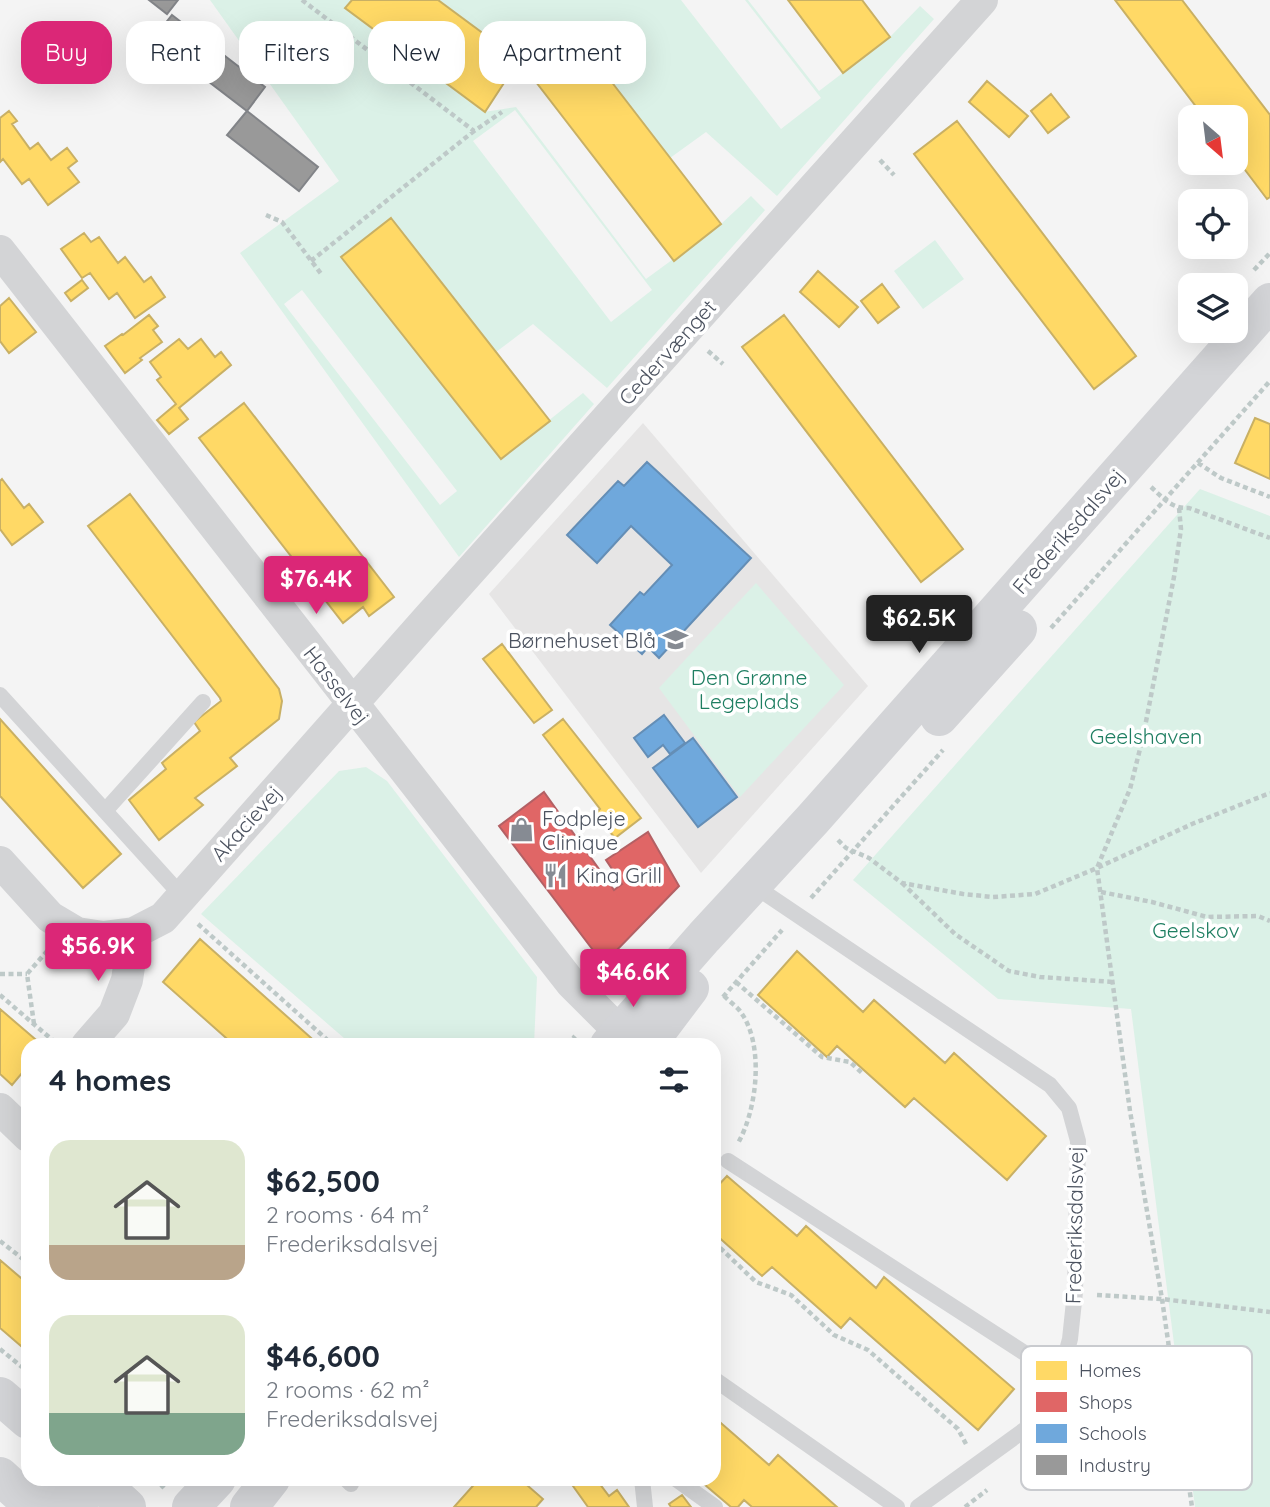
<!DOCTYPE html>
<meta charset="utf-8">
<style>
body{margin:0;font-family:Quicksand,sans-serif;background:#f6f6f7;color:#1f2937;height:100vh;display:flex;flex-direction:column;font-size:26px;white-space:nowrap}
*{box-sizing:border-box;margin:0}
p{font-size:23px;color:#747a83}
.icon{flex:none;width:38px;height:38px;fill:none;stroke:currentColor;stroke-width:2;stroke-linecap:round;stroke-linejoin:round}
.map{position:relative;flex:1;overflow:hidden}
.panel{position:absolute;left:21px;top:1038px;width:700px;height:448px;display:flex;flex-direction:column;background:#fff;border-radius:21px;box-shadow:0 7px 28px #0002}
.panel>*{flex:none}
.guide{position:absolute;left:21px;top:21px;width:700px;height:63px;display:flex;gap:14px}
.needle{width:46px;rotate:152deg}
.fabs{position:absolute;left:1178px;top:105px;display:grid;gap:14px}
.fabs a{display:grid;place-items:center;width:70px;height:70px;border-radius:14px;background:#fff;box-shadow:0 7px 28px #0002;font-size:35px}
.price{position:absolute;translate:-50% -60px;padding:0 16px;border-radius:7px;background:#db2777;color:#fff;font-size:23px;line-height:46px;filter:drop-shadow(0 2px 4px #0008)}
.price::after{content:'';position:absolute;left:50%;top:42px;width:21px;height:16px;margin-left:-10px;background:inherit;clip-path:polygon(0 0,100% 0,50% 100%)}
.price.on{background:#222;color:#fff}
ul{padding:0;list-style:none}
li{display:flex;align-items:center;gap:21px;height:175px;padding:0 28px}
li span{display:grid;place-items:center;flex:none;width:196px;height:140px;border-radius:21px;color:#555}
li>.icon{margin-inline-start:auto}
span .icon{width:84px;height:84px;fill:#fffc;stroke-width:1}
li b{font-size:30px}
h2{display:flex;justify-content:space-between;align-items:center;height:84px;padding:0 28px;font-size:30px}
.chip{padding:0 24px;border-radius:21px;background:#fff;box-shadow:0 7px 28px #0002;font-size:24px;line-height:63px}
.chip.on{background:#db2777;color:#fff}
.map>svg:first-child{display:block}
.education{fill:#e6e5e5}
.green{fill:#dbf1e7;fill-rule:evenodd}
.homes{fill:#ffd966;stroke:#c9b064;stroke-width:2}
.shops{fill:#e06666;stroke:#b36064;stroke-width:2}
.schools{fill:#6fa8dc;stroke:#648eb6;stroke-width:2}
.industry{fill:#999;stroke:#828488;stroke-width:2}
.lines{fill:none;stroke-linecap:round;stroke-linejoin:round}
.path{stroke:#bec9c8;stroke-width:4.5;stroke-dasharray:5 3.5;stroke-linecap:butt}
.lane{stroke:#d3d4d6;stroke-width:16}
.street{stroke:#d3d4d6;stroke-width:32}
.secondary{stroke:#d3d4d7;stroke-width:38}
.labels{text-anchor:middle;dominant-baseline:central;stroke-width:7;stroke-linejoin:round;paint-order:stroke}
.street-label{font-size:21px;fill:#4b525f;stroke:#fff}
.poi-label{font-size:21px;fill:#4b525f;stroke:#fff;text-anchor:start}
.park-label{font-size:21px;fill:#1e7e61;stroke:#fff}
.key{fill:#fff;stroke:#c9cbcf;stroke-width:2}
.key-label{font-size:19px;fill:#4b525f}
</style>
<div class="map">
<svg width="1270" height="1507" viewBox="0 0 1270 1507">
<rect width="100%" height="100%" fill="#f4f4f4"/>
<!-- education -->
<path class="education" d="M643,423L868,686L701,873L489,594Z"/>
<!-- green -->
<path class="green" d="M210,0H352L346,9L484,112L516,107L646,279L721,224L751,196L765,210L607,388L533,324L496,352L342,258L501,459L583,393L594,404L459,557L240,253L339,181ZM515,110L652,290L611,322L473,141ZM302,290L457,491L440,505L284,304Z
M438,0H681L781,129L821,98L745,0H748L819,91L890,37L920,6L934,19L777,196L706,132L670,158L567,24L519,60Z
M935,240L964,279L923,309L894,271Z
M1200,489L1270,516V1507H1195L1131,1009L998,999L853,880Z
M756,583L844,685L740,797L659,688Z
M366,767L387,781L537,977L534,1045H352L201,914L339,771Z"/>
<!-- homes -->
<path class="homes" d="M352,0H438L519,60L485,112L345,8Z
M788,0H862L890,37L843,73Z
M1115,0H1182L1270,115V197L1267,199L1236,158V117H1204Z
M567,24L721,224L674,261L519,60Z
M987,81L1028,116L1009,137L969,102Z
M1051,94L1069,117L1048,133L1031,111Z
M9,111L17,121L12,124L30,149L38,143L51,160L67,148L77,161L68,168L79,182L48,205L29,179L22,184L3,159L0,162V118Z
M957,121L1136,356L1094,389L914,154Z
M391,218L550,421L501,459L341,257Z
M84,233L91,242L99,237L118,263L125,257L144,282L151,277L165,297L135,318L117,293L109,299L90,273L82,278L61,249Z
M818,271L858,307L839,327L800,292Z
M82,280L88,288L71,301L65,293Z
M882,284L899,307L878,323L861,301Z
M9,298L36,332L9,353L0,341V306Z
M149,315L158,326L153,330L162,342L140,358L142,360L125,373L105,346L122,334L123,335Z
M784,315L963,549L921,582L742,347Z
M179,339L188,349L201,339L215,357L221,352L231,365L179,408L188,419L169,434L157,420L176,404L157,380L161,377L150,362Z
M244,403L394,597L369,616L363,607L343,623L199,438Z
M1255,418L1270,424V479L1235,463Z
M2,479L24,508L29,504L43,522L12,545L0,529V481Z
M130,494L279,689L282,701L279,719L230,758L237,766L195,798L203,805L159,840L129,800L166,769L162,763L200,731L194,722L221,701L220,698L88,526Z
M502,644L552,710L534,723L483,659Z
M0,719L121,854L83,888L0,796Z
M563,719L641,818L615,838L595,814L600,809L543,735Z
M200,939L319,1045H234L163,982Z
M797,951L863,1012L874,1000L945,1063L954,1053L1046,1136L1007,1180L914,1098L905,1107L837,1046L827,1057L758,995Z
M0,1009L42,1045H28V1066L12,1085L0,1074Z
M727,1176L797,1236L806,1226L876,1288L884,1277L1014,1389L978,1430L850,1318L841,1328L772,1267L762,1276L714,1233V1190Z
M0,1260L28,1284V1352L0,1328Z
M714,1417L769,1465L778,1455L837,1507H752L744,1500L738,1507H731L698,1479H714Z
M479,1479H520L543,1499L536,1507H454Z
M568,1479H596L609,1496L617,1490L629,1507H588Z
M682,1495L691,1507H671L669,1504Z"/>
<!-- shops -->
<path class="shops" d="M544,792L614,890L622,884L606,860L648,832L679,886L614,953L599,954L593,950L499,826Z"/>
<!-- schools -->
<path class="schools" d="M647,462L751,558L659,658L648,647L642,654L610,625L640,592L644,595L672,565L631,526L597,563L567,535L618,481L624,486Z
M664,715L685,743L670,754L663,745L648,757L634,738Z
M693,738L737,797L698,827L653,768Z"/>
<!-- industry -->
<path class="industry" d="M149,0H178L167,14Z
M172,15L265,87L247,111L153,39Z
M247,111L318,167L299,191L227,135Z"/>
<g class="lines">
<!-- path -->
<path class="path" d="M302,0L474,131L502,112
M880,160L894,175
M266,215L282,222L322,275
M311,261L474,131
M1254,270L1270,253
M708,351L723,364
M1198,463L1221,478L1270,497
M1151,487C1163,498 1172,509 1189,508L1270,538
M1179,508L1181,529L1174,577L1143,737L1130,789L1097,868L1130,1111L1162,1299L1192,1507
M1051,628L1270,381
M838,840L846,848L869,858L902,883L963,894L993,897L1035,894L1097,868L1192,824L1270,793
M902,883L955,934L1009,971L1040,977L1114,982
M1101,892L1152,902L1207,917L1258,916L1270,921
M811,898L943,750
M198,924L333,1045
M0,974H27
M736,982L822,1057L850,1062L862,1073
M0,995L57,1044
M724,996C729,1001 736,1006 740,1011C765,1044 757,1110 738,1143
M723,997L782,930
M34,1024L27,974L48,950
M568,1045L575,1036
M0,1241L28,1263
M714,1242L756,1282L791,1295L834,1335L868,1350L958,1429L966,1444
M1097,1295L1162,1299L1270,1312
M0,1349L22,1367
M1051,1439L1168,1346
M155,1479L164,1488
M965,1507L987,1490"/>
<!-- lane -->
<path class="lane" d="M0,695L182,896
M105,811L203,702
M753,885L1050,1085L1069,1108L1078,1141L1075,1292L1070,1339L1060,1376L1047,1402L1027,1428L918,1507
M728,1161L1060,1376
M714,1379L897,1507
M346,1479L351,1484
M642,1479L645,1507
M676,1479L715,1507"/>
<!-- street -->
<path class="street" d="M0,251L571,983L633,1045
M0,862L50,917L77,933L103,937L134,933L163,918L429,617L982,0
M87,1045L114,1014L127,980L134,933
M0,1109L28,1136"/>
<!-- secondary -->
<path class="secondary" d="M939,717L1018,629
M609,1045L704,937L813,819L1270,302
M647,1045L690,988
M0,1396L28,1420
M0,1476L34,1507
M40,1479L79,1507
M96,1479L127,1507
M191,1507L217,1479
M249,1507L271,1479"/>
</g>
<!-- icons -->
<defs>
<symbol id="school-bare" viewBox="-9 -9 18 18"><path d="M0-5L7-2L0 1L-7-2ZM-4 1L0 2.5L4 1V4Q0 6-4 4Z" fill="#868b93" stroke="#fff" stroke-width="2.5" paint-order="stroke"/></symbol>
<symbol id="shop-bare" viewBox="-9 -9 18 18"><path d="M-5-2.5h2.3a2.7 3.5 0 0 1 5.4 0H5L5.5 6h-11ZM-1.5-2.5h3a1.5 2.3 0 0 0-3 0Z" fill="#868b93" stroke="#fff" stroke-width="2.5" paint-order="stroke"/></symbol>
<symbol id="restaurant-bare" viewBox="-9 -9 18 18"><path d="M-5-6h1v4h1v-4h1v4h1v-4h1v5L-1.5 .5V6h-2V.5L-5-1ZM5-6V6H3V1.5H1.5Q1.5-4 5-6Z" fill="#868b93" stroke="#fff" stroke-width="2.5" paint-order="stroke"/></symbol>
</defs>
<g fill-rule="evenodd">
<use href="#school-bare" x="658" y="622" width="35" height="35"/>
<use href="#shop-bare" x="504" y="812" width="35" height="35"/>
<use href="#restaurant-bare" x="538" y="858" width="35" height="35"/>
</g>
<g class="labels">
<!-- street labels -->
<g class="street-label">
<text transform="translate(667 352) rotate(-48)">Cedervænget</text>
<text transform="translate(1068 531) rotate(-49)">Frederiksdalsvej</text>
<text transform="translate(337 685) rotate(52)">Hasselvej</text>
<text transform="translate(246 823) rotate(-48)">Akacievej</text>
<text transform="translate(1074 1225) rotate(-89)">Frederiksdalsvej</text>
</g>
<!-- poi labels -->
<g class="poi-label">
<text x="656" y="640" text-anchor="end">Børnehuset Blå</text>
<text x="542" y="818">Fodpleje<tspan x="542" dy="24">Clinique</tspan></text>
<text x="576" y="875">Kina Grill</text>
</g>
<!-- park labels -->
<g class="park-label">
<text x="749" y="677">Den Grønne<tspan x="749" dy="24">Legeplads</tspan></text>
<text x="1146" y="736">Geelshaven</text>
<text x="1196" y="930">Geelskov</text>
</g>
</g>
<!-- legend -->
<rect x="1021" y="1346" width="231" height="144" rx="10" class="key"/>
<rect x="1036" y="1361" width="31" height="19" fill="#ffd966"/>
<rect x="1036" y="1392" width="31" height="20" fill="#e06666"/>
<rect x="1036" y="1424" width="31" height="19" fill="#6fa8dc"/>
<rect x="1036" y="1455" width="31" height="20" fill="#999"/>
<g class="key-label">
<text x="1079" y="1377">Homes</text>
<text x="1079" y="1409">Shops</text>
<text x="1079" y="1440">Schools</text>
<text x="1079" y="1472">Industry</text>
</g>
</svg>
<div class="fabs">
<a><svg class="needle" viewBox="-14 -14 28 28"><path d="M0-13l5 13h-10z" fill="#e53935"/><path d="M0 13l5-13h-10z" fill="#747a83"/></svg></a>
<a><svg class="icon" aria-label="locate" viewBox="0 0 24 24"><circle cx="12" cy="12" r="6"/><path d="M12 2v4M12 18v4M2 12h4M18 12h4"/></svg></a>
<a><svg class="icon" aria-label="layers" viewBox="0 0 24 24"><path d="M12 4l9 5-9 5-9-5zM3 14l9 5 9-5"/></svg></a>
</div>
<b class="price" style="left:316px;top:616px">$76.4K</b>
<b class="price on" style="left:919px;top:655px">$62.5K</b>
<b class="price" style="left:98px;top:983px">$56.9K</b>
<b class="price" style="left:633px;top:1009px">$46.6K</b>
<div class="guide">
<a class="chip on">Buy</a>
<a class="chip">Rent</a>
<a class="chip">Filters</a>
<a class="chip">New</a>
<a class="chip">Apartment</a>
</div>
<section class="panel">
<h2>4 homes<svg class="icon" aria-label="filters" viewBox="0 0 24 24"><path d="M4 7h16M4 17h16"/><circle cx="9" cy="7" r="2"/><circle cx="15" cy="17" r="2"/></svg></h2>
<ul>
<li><span style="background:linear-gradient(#dfe7d0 75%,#b9a48a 0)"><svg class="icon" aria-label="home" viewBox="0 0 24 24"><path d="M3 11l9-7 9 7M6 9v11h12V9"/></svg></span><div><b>$62,500</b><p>2 rooms · 64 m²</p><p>Frederiksdalsvej</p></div></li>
<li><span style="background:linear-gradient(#dfe7d0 70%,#7fa58c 0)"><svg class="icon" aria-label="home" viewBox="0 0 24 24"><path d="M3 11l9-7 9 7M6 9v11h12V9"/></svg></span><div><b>$46,600</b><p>2 rooms · 62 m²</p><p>Frederiksdalsvej</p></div></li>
</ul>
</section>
</div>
